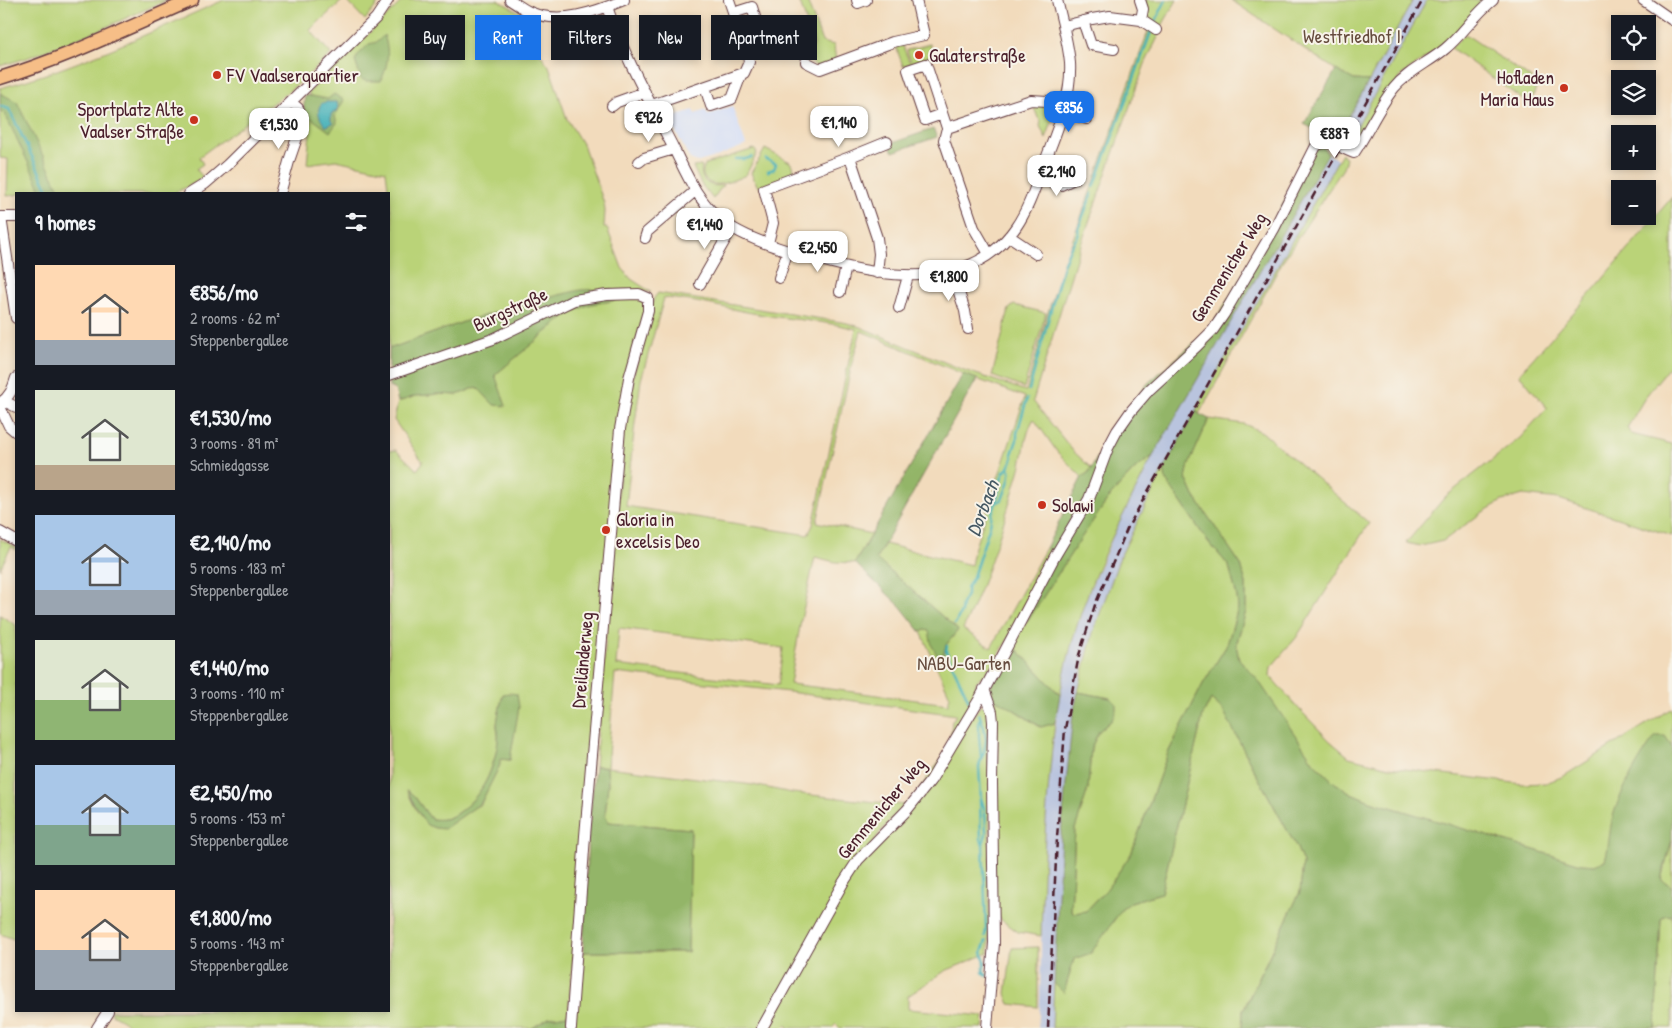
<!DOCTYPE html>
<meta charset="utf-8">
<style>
body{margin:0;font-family:"Patrick Hand",sans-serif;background:#242831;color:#f1f3f6;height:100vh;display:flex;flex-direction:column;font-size:19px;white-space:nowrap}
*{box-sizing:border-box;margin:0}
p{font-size:16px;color:#9ea1a6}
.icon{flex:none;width:28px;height:28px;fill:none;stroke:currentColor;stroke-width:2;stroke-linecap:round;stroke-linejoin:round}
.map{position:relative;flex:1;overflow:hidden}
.drawer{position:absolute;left:15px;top:192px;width:375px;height:820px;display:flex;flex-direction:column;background:#171b24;border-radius:0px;box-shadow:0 2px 8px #0003}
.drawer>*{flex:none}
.banner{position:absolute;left:405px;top:15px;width:475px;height:45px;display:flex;gap:10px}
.controls{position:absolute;left:1611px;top:15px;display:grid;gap:10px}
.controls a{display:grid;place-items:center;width:45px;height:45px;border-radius:0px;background:#171b24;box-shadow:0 2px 8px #0003;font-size:25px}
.price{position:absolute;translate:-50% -42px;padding:0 11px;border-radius:10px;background:#fff;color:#222;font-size:16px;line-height:32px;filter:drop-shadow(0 1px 2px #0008)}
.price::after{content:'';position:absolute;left:50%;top:30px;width:15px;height:11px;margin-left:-8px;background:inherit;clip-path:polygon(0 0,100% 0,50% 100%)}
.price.selected{background:#1a73e8;color:#fff}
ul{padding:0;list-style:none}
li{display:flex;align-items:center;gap:15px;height:125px;padding:0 20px}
li span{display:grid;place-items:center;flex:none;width:140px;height:100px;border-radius:0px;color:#555}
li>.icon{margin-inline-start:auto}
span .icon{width:60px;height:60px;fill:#fffc;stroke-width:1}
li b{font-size:21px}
h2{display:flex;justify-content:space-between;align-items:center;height:60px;padding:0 20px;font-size:21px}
.chip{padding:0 18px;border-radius:0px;background:#171b24;box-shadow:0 2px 8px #0003;font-size:18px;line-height:45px}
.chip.selected{background:#1a73e8;color:#fff}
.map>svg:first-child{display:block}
.built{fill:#cedafa}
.industrial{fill:#b9c4de}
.green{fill:#bad378;stroke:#827952;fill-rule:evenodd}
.forest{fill:#93b568;stroke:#6e6a4a}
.water{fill:#3daeb7;stroke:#446671}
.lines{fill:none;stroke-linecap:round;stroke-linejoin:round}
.stream{stroke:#3daeb7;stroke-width:2.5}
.minor-casing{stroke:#633b41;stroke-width:12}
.major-casing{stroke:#633b41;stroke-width:15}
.minor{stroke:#fff;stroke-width:10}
.major{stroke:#f6be87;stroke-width:12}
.rail{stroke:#4a1f2b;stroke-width:2.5;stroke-dasharray:8 4;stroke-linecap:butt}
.poi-dot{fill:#c8321e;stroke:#f7f3e8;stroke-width:2}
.labels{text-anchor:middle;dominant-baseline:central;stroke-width:4;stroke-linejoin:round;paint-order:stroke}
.park-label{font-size:19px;fill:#664c3e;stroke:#f7f3e8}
.poi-label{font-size:19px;fill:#4a1f2b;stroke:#f7f3e8;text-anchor:start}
.street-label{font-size:19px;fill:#4a1f2b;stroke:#f7f3e8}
.water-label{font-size:20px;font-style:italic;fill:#455863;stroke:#f7f3e8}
</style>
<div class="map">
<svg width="1672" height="1028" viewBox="0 0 1672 1028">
<rect width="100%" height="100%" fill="#f7f3e8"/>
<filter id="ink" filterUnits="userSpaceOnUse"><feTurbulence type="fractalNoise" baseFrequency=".02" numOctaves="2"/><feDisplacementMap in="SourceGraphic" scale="10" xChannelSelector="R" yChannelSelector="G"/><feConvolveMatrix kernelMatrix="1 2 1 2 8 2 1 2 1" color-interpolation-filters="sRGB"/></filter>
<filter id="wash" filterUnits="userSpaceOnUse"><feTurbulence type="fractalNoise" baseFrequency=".0096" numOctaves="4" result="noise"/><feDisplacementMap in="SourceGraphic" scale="20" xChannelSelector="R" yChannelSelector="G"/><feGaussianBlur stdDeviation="1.12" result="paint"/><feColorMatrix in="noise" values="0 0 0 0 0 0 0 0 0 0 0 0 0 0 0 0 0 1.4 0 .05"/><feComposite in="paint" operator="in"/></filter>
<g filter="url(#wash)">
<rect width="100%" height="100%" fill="#f2dbbc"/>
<!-- built -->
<path class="built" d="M732,106L746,145L716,157L698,162L690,159L669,119L693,110L695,114L706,110L708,115Z"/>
<!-- industrial -->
<path class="industrial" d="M1413,0H1427L1349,140L1339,134Z
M1328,154L1338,160L1164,468L1120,557L1093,633L1083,667L1073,714L1061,834L1052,1028H1038L1040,1002L1043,850L1048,778L1060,695L1068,655L1085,601L1119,523L1153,456Z"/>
<!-- green -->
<path class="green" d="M0,0H167L97,31L27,58L0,66Z
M224,0H343L310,30L331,54L297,85L199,157L203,164L196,169L203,177L193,184L172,194H16V195L7,196L8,159L0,158V88C78,67 151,32 224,0Z
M346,0H381L365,20Z
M412,0H498L528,17L538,51L549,66L567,119L584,147L604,203L605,211L604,227L607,228L622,268L631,279L651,292L623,290L559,295L469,320L389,349V229L393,228L386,171L336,160L307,164L311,122L309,118V92L400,3L403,1Z
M799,0H807L822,42L834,45L836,63L820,69L807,59L814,44Z
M1144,0H1177L1160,29L1159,35L1145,64L1127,114L1077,256L1033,401L1073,451L1091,468L1089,472L1082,477L1058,453L1034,419L1033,420C1025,434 1024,456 1019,472C1003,525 987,579 963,629L991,648L1046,548L1052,554L1007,641L984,677H980L975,684L980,688L950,742L952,721L956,715L789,692L615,673L607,767L753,785L792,793L904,805L880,832L758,1028H573L583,952H688L691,829L608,822L605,816L608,784L607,767L595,766L624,424L632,380L654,298L658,293L847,323L860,327L961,369L1026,391L1048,312L1068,253L1149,29ZM664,298C697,300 731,310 764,315C794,320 826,321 856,329L813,525L808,535L626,506L635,423L641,380ZM861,331L963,374L1025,397L974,550L971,565L885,544L876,559L958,630L946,645L930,635L929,631L925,630L921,632L950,696L948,704L790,684L801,620L815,557L835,562L855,563L871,534L817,522L852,363ZM619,628L783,648L778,685L616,665Z
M1231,0H1413L1369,81L1354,80L1336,70Z
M1427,0H1488L1444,45L1402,75L1354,146H1346Z
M1465,34L1538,83L1530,105L1451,48Z
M902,44L909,61L911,60L909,57L907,50L930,44L931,50L930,56L903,66L896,47L897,46Z
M1033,105L1057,107L1046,139L1040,126L1041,121L1038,118Z
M754,149L757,153L746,175C736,179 714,191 705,179C701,174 703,169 706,164Z
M765,149L790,162L796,173L758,187L751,173Z
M1342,153L1346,159L1342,170L1284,259L1199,414L1196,410Z
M701,166L702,167C699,181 710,188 723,185L713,199L701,184L693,167Z
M1672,197V363L1646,396L1627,428L1631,434L1672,444V536L1559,499L1523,495L1502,501L1483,512L1443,541L1421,546L1406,543L1445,497L1520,438L1547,408L1519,374L1597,286Z
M619,298C629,298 640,296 646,305L627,379L568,1015L549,1018L532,1028H131L124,1021L110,1013L111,1011H228L230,1013L231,1011H389V451L396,450L417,470L423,462L394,420L398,402L416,396L439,394L457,395L484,384L564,317C572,312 581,307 591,304C600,302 611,303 619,298ZM503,694L510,760L500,759L481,804L435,828C420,822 414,805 407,791L414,796L431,819C447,821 453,817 465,807C485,791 495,765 498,740C499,735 497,730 497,725C498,715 501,704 503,694Z
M1014,305L1046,313L1024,388L992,376L1009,309Z
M1209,419L1244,424L1262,432L1369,523L1296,638L1271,667L1270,676L1299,709L1330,741L1349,757L1389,767L1522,784L1546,783L1564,776L1672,708V746L1664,736L1609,848L1605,860L1595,865L1581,864L1370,801L1351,793L1335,783L1314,763L1258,681L1239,659L1236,646L1246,611V584L1241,565L1194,496L1186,478L1189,464Z
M1153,456C1129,504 1103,551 1085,602C1074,632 1066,663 1060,695L1013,645L1025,623L1029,619L1081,538L1111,495L1134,470Z
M1164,468L1166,480L1206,539L1229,566L1237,597L1238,608L1227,645L1203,684L1168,753L1131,854L1107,889L1086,911L1075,913L1071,911L1075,829L1088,789L1091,748L1099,731L1112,720L1110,698L1078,692L1093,633L1120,557Z
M0,539L16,547V550L11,547L0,569Z
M0,615L16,625V940L0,934Z
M991,698L1005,704L1040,727L1055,723C1046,794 1043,864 1041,936L1018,932L996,916Z
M1211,699L1223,709L1253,768L1297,848L1303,863L1300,892L1243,1010L1242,1028H1052L1054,983L1064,992L1074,959L1111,924L1122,909L1131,902L1161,893L1203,715Z
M983,705L986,706L990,712L989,953L945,971L908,996V1009L984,1016L983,1028H840L836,1024L832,1028H789L787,1025L783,1028H766L860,863L885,836L980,706Z
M1672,840V887L1661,879Z
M1667,915L1672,916V1028H1655L1661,919Z
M1038,947V1007L1010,1004L1006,994L1012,948Z"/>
<!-- forest -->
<path class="forest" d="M384,35C390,52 388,65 381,81H366L361,79L355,61L358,55L369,44L377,42Z
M1336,70L1354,80L1369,81L1339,134C1326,138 1316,130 1304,124Z
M0,93L17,102L59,189L93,194H43L4,112H0Z
M334,94L344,100L335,116L337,123L330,132L314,120L303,114L305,95L328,99Z
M933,129L937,137L893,152L889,144Z
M1316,141L1324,148L1328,154L1153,456L1134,470L1111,495L1081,538L1029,619L1025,623L1052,554L1046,548L1082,477L1089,472L1115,425L1148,383L1210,329L1268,233Z
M611,289L615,290L619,298L615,300L591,304L577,310L564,317L495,375L506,406L494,405L477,387L457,395L439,394L416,396L398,402L395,390L389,387V349L469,320L559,295L580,290Z
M963,374L977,379L876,559L958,630L946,645L941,662L932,646L929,631L925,630L921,632L901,607L855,563Z
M1196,410L1199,414L1209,419L1189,464L1186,478L1194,496L1241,565L1246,584V611L1236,645L1239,659L1258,680L1314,763L1335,783L1351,793L1370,801L1581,864L1595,865L1605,860C1610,844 1609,826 1615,810C1622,789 1642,753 1656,736H1665L1672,746V840L1661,879L1672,887V916L1667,915L1661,919L1655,1028H1242L1243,1011L1300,892L1303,863L1297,848L1253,768L1223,710L1211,699L1203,715L1161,893L1131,902L1122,909L1091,953L1074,959L1064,993L1054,983L1061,834L1073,714L1078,692L1110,698L1116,703V710L1112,720L1099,731L1091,748L1088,789L1075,829L1071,911L1075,913L1086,911L1107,889L1131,854L1168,753L1203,684L1227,645L1238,608L1237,597L1229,566L1206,539L1166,480L1164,468Z
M1013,645L1060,695L1055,723L1041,727L1005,704L991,698L990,686Z
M509,693L517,694L519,707L510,760L500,759V765L481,803L444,829L435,828L427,825L418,812L407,790L414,796L431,819C447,821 453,817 465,807C485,791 495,765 498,740C499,735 497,729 497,724C498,714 501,704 503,694Z
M595,766L607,767L608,784L605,816L608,822L691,829L688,952H583L588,837Z
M568,1015L567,1028H532L549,1018Z"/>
<!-- water -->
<path class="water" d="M327,102H337L338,107L337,111L331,114V121L333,123L327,126H325C320,119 315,110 322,103Z"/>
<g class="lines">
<!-- stream -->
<path class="stream" d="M1154,24L1166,0
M0,106L9,109L50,194
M736,159H745L752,157
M766,159L776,164L774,169L768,171
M1094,187L1152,29
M1029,390L1064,262C1067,257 1068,251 1071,247C1074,240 1081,237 1078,229L1092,193
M996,503C996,501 1002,475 1003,474C1004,471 1007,469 1009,467
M955,624L961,612L962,604L967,595V588L973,577L990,525L992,513L996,503L1002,500C1005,490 1013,476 1009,467L1013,457L1012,454L1017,440V433L1027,399
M947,646L946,651L969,701
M979,714L984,727L986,740L984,752L981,759L979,767L981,798L985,811L986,834L983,844L986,929L985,936
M979,720V736L981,757
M980,799L981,839L983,844
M986,941L982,952L985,961L983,972L987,976"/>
</g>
</g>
<g filter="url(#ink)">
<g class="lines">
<defs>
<path id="minor" d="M510,0C517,4 523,9 530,12C560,25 595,12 624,0
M857,0L858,3L866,0
M1140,0L1143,9L1141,20
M1643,0L1672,20
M607,7C624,56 650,102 674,149C687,175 697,200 720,219C744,240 796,254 828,262C892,279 973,290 1016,227C1029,208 1036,185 1044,164C1056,132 1072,98 1070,63C1068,42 1062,21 1057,0
M733,13L752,7L763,44L746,49
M1083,21L1091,45L1114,49
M1064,26L1092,19L1110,16L1141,20L1156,30
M587,49L592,45L618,37
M806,62L820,69L893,42L924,35L916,0
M705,87L711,106L732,99L741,75
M652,105L744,73L749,62L748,55L729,0
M612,106L617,102L645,92
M1063,111L1087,119
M942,114L925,120L908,70L926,64L947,128
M850,157L887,142
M639,162L644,158L674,149
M1039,178L1061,185L1074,179
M189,194L205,184L227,165L376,18L388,0
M280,194L290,158L301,126L302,116L298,108L291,102
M0,217H16
M1,217L16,318
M1009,236L1036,254
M645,238L647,232L695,191
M768,243L773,223L764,189L850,157L877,238L879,254L877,273
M989,254L974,228L944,140L947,128L1031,100L1047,101L1065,105
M952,271L965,311L968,329
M779,278L788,250
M700,284L732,228
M840,292L846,267
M899,308L908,276
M389,375L493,339L574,300L607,295L639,294L648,298V311L629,378L620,429L585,836L571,1028
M4,401L16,407
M0,403C10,397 13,388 16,378
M0,407L9,426L16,432
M0,532L16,541
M984,689L992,712L993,722L992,783L994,943L987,1028
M97,1028L108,1011
M762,1028L843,883L858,860L907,810L931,780L980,698L1055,556L1089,499L1108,448L1117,431L1131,411L1149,390L1197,346L1213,330L1224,314L1274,229L1316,146C1328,137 1342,149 1354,153C1368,132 1378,108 1394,88C1408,71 1428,63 1445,49C1463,34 1474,15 1493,0"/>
<path id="major" d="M0,78C66,58 129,27 192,0"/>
</defs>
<!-- minor casing -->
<use href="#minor" class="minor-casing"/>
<!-- major casing -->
<use href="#major" class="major-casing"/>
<!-- minor -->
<use href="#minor" class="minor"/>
<!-- major -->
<use href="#major" class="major"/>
<!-- rail -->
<path class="rail" d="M1048,1028L1057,838L1065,729L1079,655L1095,605L1128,527L1423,0"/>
</g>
</g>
<!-- markers -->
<g class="poi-dot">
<circle cx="919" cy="55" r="5"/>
<circle cx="217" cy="75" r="5"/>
<circle cx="1564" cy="88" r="5"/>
<circle cx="194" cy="120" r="5"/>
<circle cx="1042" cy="505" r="5"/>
<circle cx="606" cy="530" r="5"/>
</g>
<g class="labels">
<!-- park labels -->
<g class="park-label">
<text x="1352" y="36">Westfriedhof I</text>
<text x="964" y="663">NABU-Garten</text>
</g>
<!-- poi labels -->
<g class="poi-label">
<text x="929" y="55">Galaterstraße</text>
<text x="227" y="75">FV Vaalserquartier</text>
<text x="1554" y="77" text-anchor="end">Hofladen<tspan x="1554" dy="22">Maria Haus</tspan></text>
<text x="184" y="109" text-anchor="end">Sportplatz Alte<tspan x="184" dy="22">Vaalser Straße</tspan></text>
<text x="1052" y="505">Solawi</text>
<text x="616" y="519">Gloria in<tspan x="616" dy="22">excelsis Deo</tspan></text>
</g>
<!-- street labels -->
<g class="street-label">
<text transform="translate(1228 267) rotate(-58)">Gemmenicher Weg</text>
<text transform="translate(510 309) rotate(-25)">Burgstraße</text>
<text transform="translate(582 660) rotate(-85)">Dreiländerweg</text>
<text transform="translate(881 808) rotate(-50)">Gemmenicher Weg</text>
</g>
<!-- water labels -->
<g class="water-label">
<text transform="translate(982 508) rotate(-69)">Dorbach</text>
</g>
</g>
</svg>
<div class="controls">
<a><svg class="icon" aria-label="locate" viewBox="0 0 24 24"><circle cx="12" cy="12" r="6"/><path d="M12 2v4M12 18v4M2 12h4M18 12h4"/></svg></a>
<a><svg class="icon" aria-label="layers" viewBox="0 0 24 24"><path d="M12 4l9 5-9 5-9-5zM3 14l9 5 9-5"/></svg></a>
<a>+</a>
<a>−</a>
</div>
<b class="price selected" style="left:1069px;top:133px">€856</b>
<b class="price" style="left:649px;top:143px">€926</b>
<b class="price" style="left:839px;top:148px">€1,140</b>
<b class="price" style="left:279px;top:150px">€1,530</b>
<b class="price" style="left:1335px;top:159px">€887</b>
<b class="price" style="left:1057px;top:197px">€2,140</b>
<b class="price" style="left:705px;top:250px">€1,440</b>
<b class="price" style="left:818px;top:273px">€2,450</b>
<b class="price" style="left:949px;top:302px">€1,800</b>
<div class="banner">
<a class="chip">Buy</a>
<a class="chip selected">Rent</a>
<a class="chip">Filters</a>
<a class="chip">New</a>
<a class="chip">Apartment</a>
</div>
<section class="drawer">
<h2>9 homes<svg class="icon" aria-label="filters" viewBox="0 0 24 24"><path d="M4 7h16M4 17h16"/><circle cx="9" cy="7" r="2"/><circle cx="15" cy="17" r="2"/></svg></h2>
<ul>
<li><span style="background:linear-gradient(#ffd9b3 75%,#9aa5b1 0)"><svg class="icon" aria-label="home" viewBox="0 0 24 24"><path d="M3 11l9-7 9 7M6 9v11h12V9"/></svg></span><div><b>€856/mo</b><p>2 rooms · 62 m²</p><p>Steppenbergallee</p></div></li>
<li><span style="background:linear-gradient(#dfe7d0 75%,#b9a48a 0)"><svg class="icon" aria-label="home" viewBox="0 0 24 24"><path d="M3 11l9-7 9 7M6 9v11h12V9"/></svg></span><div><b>€1,530/mo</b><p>3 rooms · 89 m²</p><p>Schmiedgasse</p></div></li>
<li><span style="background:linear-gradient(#a9c7e8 75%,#9aa5b1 0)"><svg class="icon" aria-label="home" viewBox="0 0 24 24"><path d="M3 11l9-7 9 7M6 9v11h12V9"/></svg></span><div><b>€2,140/mo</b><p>5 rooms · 183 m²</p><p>Steppenbergallee</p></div></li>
<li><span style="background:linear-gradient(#dfe7d0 60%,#8fb573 0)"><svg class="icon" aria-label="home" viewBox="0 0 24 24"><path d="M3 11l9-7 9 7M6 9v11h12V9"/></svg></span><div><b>€1,440/mo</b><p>3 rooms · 110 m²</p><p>Steppenbergallee</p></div></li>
<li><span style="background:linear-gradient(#a9c7e8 60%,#7fa58c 0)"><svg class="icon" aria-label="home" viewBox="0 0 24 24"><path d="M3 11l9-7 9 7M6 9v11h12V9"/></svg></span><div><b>€2,450/mo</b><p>5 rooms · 153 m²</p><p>Steppenbergallee</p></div></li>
<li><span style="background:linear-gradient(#ffd9b3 60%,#9aa5b1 0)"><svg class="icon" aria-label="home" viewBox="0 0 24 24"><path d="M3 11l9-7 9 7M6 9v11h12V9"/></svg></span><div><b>€1,800/mo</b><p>5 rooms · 143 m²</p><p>Steppenbergallee</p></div></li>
</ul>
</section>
</div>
